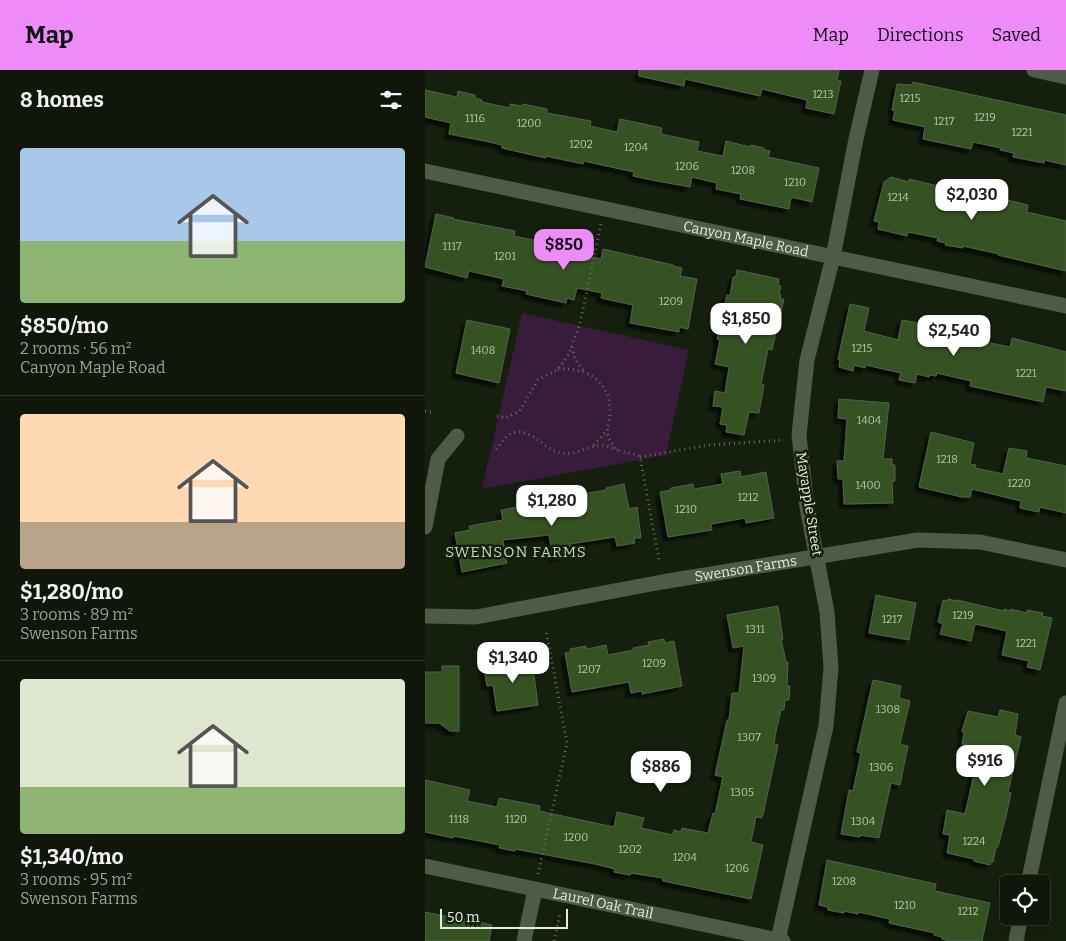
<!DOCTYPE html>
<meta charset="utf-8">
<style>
body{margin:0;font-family:Bitter,serif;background:#192013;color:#f1f3f6;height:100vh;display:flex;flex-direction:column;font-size:19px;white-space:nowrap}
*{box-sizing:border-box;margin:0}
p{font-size:16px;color:#9c9f9c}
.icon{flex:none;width:28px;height:28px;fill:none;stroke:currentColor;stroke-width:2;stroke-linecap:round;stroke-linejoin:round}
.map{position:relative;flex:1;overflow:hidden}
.side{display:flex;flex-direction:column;background:#10170a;width:425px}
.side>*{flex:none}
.fabs{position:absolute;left:575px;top:805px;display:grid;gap:10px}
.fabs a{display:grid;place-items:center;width:50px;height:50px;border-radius:5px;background:#10170a;box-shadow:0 5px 20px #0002,0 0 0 1px #30362b;font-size:25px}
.scale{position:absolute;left:15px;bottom:12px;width:128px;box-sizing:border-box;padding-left:5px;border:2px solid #e4ebe0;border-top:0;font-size:14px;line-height:18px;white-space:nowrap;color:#e4ebe0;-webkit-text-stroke:4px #151f0e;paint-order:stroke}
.price{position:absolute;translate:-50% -42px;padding:0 11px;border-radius:10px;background:#fff;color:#222;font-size:16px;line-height:32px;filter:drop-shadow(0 1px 2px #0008)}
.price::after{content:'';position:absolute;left:50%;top:30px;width:15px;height:11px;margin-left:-8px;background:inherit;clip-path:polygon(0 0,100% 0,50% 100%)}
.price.current{background:#ed8cf9;color:#111}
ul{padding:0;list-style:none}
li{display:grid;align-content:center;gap:10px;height:265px;padding:0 20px}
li+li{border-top:1px solid #30362b}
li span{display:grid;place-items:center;height:155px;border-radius:5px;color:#555}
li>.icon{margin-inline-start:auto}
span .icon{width:90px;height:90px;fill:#fffc;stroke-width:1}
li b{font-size:21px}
h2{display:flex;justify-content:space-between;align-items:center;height:60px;padding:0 20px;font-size:21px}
header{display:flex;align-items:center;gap:30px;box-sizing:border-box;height:70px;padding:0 25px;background:#ed8cf9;color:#111}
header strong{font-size:24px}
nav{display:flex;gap:28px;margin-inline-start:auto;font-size:18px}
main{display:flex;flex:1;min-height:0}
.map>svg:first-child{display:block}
.green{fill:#391b3c}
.building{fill:#355222;stroke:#54604d;filter:url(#shadow)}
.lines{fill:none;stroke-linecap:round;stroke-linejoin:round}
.path{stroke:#646d5f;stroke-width:3;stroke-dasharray:1 4;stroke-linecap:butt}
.street{stroke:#4e5b46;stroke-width:15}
.labels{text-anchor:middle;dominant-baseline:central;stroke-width:5;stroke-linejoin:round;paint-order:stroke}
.number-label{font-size:11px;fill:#b8c5b0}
.street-label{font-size:14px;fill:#e4ebe0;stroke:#151f0e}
.neighbourhood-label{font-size:15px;letter-spacing:1px;fill:#c8d6bf;stroke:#151f0e}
</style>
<header>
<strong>Map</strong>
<nav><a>Map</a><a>Directions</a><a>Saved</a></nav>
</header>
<main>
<section class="side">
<h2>8 homes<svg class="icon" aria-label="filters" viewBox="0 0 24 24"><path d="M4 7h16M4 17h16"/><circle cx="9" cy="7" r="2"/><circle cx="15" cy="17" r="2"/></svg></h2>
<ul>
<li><span style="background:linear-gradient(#a9c7e8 60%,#8fb573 0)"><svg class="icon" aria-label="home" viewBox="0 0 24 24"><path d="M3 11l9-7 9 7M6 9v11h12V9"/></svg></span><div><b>$850/mo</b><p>2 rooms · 56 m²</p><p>Canyon Maple Road</p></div></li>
<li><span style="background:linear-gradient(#ffd9b3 70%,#b9a48a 0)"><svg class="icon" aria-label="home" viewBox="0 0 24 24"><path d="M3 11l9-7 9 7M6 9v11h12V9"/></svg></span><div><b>$1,280/mo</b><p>3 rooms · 89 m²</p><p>Swenson Farms</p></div></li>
<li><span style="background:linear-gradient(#dfe7d0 70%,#8fb573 0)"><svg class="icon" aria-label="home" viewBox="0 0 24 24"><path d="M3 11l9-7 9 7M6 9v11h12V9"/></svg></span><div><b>$1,340/mo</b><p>3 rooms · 95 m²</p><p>Swenson Farms</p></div></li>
</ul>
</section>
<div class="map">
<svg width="641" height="871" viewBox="0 0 641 871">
<defs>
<filter id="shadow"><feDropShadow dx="-4.5" dy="4.5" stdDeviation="1" flood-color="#0009"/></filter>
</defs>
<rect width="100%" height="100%" fill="#151f0e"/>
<!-- green -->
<path class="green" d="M97,243L264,280L241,385L57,419Z"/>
<!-- building -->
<path class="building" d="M214,0H414L412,10L416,11L409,44L381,38L382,30L337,19L335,26L260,9L259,16L214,6Z
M488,12L641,45V95L619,90V93L588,87L589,83L575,80L576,78L548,72L546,79L498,69L500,57L468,50L470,41L467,40L472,14L487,15Z
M0,20L32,27L33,21L50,25V28L57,30V32L85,38V34L97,36L98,34L122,39V43L166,51L165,56L192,62L195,49L237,58L236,64L274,72L272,81L298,86L301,71L325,77L326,75L339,78V80L345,81L343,87L394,98L387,132L366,127L364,139L315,129L316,124L291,119L292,113L267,107L265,117L227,110L208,106L209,102L159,91L158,94L121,86V88L103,84L77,78V75L65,72L24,64L26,53L0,47Z
M466,107L484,112V109L513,116L514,112L554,120L553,123L603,135L602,142L641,151V201L573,185L574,184L538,176V178L520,175L521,173L512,171L513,168L483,162L482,166L453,159L454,152L449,151L459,112Z
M11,144L29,148L28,149L90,161L89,166L117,172L118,166L135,170V171L142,173V177L151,178L150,183L176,189L178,179L248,195V196L257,198L255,206L272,209L263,259L254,257V262L205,253L208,235L176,228L177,223L152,218L149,230L142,228L141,233L101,224L102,221L77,216L79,209L44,201L42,208L0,197Z
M312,200L354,209L353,215L356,216L354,224L356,225L355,229H359L347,280L343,279L336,314L339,315L334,343L324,342L319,365L301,362L302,355L295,354L298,337L288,336L290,321L300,323L304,297L290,294L295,270L292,269L302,225L305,226L308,207L311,206Z
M425,234L444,238L439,261L473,270L477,250L504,255L505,250L544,260L547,261L546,267L556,269L555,271L585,277L587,268L641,282V321L621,317L618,332L545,316L546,311L512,303L511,306L505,305L504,307L492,304L490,313L474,310L476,303L441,295L440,298L429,295L428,301L414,297L415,290L413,289Z
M42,250L85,259L74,313L31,303Z
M414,329L464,333L458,389H467V395H470V411H467L468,433L419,434L418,409H413L412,391H419L422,349L413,348Z
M506,362L549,373L545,394L551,395L550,398L578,404L584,378L602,381L601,388L641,396V443L615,437L614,442L595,438L596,431L547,419L545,427H537L494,417Z
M315,401L316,407L341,402L349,448L321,453L320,448L286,454L287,460L243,467L235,422L246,420V418L268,414L269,419L298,414L296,404Z
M199,414L204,439L212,437L216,468H209L210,473L192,476L190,467L145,474L147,484L128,487L124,465L78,470L82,493L37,502L30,463L45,460L44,456L78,450L76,440L110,434L109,432L123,429L124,432L157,426V424L181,420V418Z
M451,525L491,533L484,570L444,563Z
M523,529L532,531V530L579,541V539L586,541V539L602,543V540L618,543L617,546L627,548L615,600L602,597L604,591L577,585L582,561L550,554L546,571L515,564L518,554L513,552L518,530L523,531Z
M353,536L358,569H356L361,592H363L362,616H365L364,630H360L359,640H356L351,661L349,674L353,675L338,745L336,748L331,747L326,772L338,775L326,829L238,811V808L206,803L205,805L189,802L190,799L170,794L90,779V781L74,778L75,775L55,771L28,766V768L0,762V710L45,720L42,731L72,737L74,728L115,736L114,741L189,757L192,742L219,748L216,758L248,765L249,760L256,762L257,758L283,763L288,743L290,744L298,707L290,705L302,650H304L307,623H314L319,576L308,578L302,545Z
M239,569L240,573L249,571L257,616L217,624V621L206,623L204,612L147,622L140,583L146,582L145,579L161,576L162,579L181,575L183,585L209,580L208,578L224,575L223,572Z
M97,586V590L107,589L113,635L72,641L68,615L62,616L59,598L65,597V594L83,592L82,589Z
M17,596H34V661H25L14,653H0V602H17Z
M448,610L476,616L474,628L485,631L475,674L483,676L475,715L466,713L454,768L435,765V767L416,764L424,720L428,721L436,683L432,682Z
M575,640L593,644L590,665L596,667L583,722L586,723L582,742L573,777H571L568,792H566L565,795L549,791V789L522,783L525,765L518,764L522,740L540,744L555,678L537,674L539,664L537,661L543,641L573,647Z
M402,790L511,814L510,821L565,833L557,871H524L517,869V867L509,865L510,863L464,853L465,849L434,842L433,844L419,841V843L403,840V837L394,835Z
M0,842L24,847L28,846L67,855L64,871H0Z"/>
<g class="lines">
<!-- path -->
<path class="path" d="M147,277L150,289L158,300
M133,299C161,297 186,311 185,342C185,357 177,359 188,375C195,385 206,381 215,387L234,490
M0,341L9,343
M72,346L80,348L94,342L113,310L133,299L144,284L155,253L176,154
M169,375L181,361
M71,379C78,372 81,363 91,362C109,360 119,380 136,383C151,386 161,376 174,376C181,375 187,378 193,380
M215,387L284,375L359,370
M113,804L142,673L121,560
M129,871L135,844"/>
<!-- street -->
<g class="street">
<path d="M609,0L641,7"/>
<path id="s1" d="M0,101L641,236"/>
<path d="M0,457L13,389L32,366"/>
<path id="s2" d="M0,546L51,547L237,512L493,470L555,472L641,490"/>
<path id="s3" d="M0,796L358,871"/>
<path d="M603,814L641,633"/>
<path d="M353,870L401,656L406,598L402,542L382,437L374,365L382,290L408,187L431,69L447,0"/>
<path d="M99,871L110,820"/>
<path d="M591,871L596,846"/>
</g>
</g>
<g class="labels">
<!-- number labels -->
<g class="number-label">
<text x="398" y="24">1213</text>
<text x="485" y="28">1215</text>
<text x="560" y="47">1219</text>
<text x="50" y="48">1116</text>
<text x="519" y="51">1217</text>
<text x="104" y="53">1200</text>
<text x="597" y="62">1221</text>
<text x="156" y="74">1202</text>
<text x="211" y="77">1204</text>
<text x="262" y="96">1206</text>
<text x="318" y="100">1208</text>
<text x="370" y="112">1210</text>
<text x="473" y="127">1214</text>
<text x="27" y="176">1117</text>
<text x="80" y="186">1201</text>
<text x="246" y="231">1209</text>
<text x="437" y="278">1215</text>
<text x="58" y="280">1408</text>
<text x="601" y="303">1221</text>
<text x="444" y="350">1404</text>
<text x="522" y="389">1218</text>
<text x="594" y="413">1220</text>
<text x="443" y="415">1400</text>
<text x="323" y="427">1212</text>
<text x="261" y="439">1210</text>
<text x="538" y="545">1219</text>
<text x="467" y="549">1217</text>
<text x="330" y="559">1311</text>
<text x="601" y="573">1221</text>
<text x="229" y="593">1209</text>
<text x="164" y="599">1207</text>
<text x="339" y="608">1309</text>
<text x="463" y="639">1308</text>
<text x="324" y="667">1307</text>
<text x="456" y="697">1306</text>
<text x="317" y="722">1305</text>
<text x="34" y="749">1118</text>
<text x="91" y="749">1120</text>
<text x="438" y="751">1304</text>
<text x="151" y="767">1200</text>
<text x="549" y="771">1224</text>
<text x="205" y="779">1202</text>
<text x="260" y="787">1204</text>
<text x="312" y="798">1206</text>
<text x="419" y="811">1208</text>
<text x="480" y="835">1210</text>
<text x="543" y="841">1212</text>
</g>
<!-- street labels -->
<g class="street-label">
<text stroke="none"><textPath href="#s1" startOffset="328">Canyon Maple Road</textPath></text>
<text transform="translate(384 434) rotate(81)">Mayapple Street</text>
<text stroke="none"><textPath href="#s2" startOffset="325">Swenson Farms</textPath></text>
<text stroke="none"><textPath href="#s3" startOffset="182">Laurel Oak Trail</textPath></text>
</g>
<!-- neighbourhood labels -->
<g class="neighbourhood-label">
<text x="91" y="482">SWENSON FARMS</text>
</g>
</g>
</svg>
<div class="fabs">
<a><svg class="icon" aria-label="locate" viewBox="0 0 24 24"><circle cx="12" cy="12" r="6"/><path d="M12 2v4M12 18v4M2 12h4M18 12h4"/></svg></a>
</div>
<div class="scale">50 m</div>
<b class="price" style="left:547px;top:151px">$2,030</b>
<b class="price current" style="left:139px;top:201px">$850</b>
<b class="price" style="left:321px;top:275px">$1,850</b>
<b class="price" style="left:529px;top:287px">$2,540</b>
<b class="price" style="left:127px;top:457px">$1,280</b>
<b class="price" style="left:88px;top:614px">$1,340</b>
<b class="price" style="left:560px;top:717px">$916</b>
<b class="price" style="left:236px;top:723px">$886</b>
</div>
</main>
